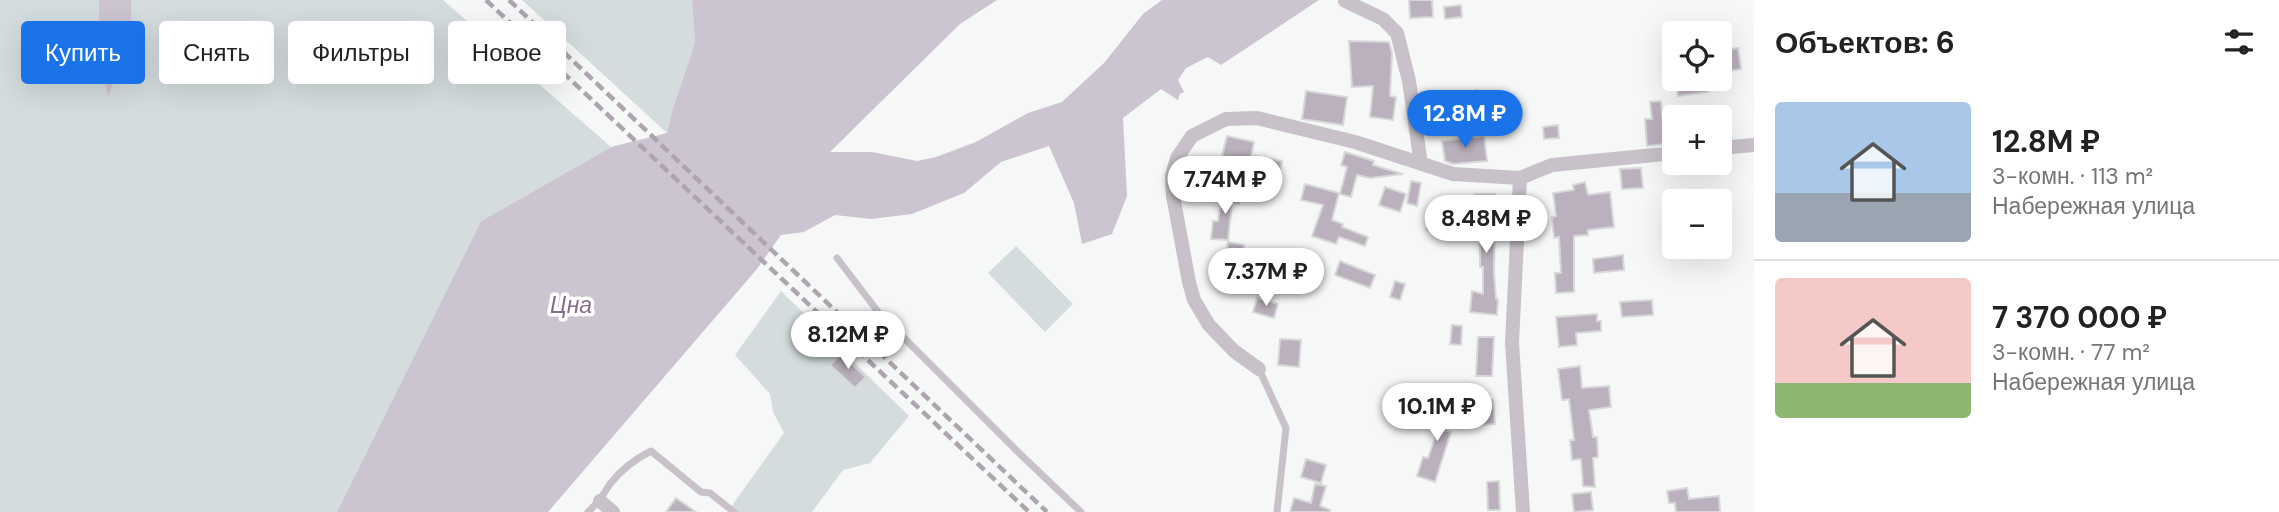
<!DOCTYPE html>
<html lang="ru">
<meta charset="utf-8">
<style>
body{margin:0;font-family:"DM Sans",sans-serif;background:#f2f2f2;color:#222;height:100vh;display:flex;flex-direction:column;font-size:26px;white-space:nowrap}
*{box-sizing:border-box;margin:0}
p{font-size:23px;color:#767676}
.icon{flex:none;width:38px;height:38px;fill:none;stroke:currentColor;stroke-width:2;stroke-linecap:round;stroke-linejoin:round}
.map{position:relative;flex:1;overflow:hidden}
.panel{display:flex;flex-direction:column;background:#fff;width:525px}
.panel>*{flex:none}
.guide{position:absolute;left:21px;top:21px;width:665px;height:63px;display:flex;gap:14px}
.controls{position:absolute;left:1662px;top:21px;display:grid;gap:14px}
.controls a{display:grid;place-items:center;width:70px;height:70px;border-radius:7px;background:#fff;box-shadow:0 7px 28px #0002;font-size:35px}
.price{position:absolute;translate:-50% -60px;padding:0 16px;border-radius:24px;background:#fff;color:#222;font-size:23px;line-height:46px;filter:drop-shadow(0 2px 4px #0008)}
.price::after{content:'';position:absolute;left:50%;top:42px;width:21px;height:16px;margin-left:-10px;background:inherit;clip-path:polygon(0 0,100% 0,50% 100%)}
.price.active{background:#1a73e8;color:#fff}
ul{padding:0;list-style:none}
li{display:flex;align-items:center;gap:21px;height:175px;padding:0 21px}
li+li{border-top:2px solid #e0e0e0}
li span{display:grid;place-items:center;flex:none;width:196px;height:140px;border-radius:7px;color:#555}
li>.icon{margin-inline-start:auto}
span .icon{width:84px;height:84px;fill:#fffc;stroke-width:1}
li b{font-size:30px}
h2{display:flex;justify-content:space-between;align-items:center;height:84px;padding:0 21px;font-size:30px}
.tag{padding:0 24px;border-radius:7px;background:#fff;box-shadow:0 7px 28px #0002;font-size:24px;line-height:63px}
.tag.active{background:#1a73e8;color:#fff}
main{display:flex;flex:1;min-height:0}
.map>svg:first-child{display:block}
.green{fill:#d4dcdd}
.water{fill:#cdc4d1}
.building{fill:#bbb0bd;stroke:#d7d9d8;stroke-width:2}
.lines{fill:none;stroke-linecap:round;stroke-linejoin:round}
.lane{stroke:#c8c1c9;stroke-width:7}
.street{stroke:#c8c1c9;stroke-width:14}
.rail{stroke:#aea4b0;stroke-width:4.5;stroke-dasharray:10 5;stroke-linecap:butt}
.labels{text-anchor:middle;dominant-baseline:central;stroke-width:7;stroke-linejoin:round;paint-order:stroke}
.water-label{font-size:23px;font-style:italic;fill:#866d8f;stroke:#fff}
</style>
<main>
<div class="map">
<svg width="1754" height="512" viewBox="0 0 1754 512">
<rect width="100%" height="100%" fill="#f5f8f6"/>
<!-- green -->
<path class="green" d="M0,0H99L98,48L131,38V0H443L611,147L481,221L337,512H0Z
M522,0H692L695,43L672,111L667,133Z
M1016,246L1073,304L1045,332L988,273Z
M781,291L909,416L870,463L843,470L812,512H737L731,507L784,433L773,412L770,394L735,355Z"/>
<!-- water -->
<path class="water" d="M99,0H131V38L108,97L98,48Z
M692,0H997L960,24L830,152H872L917,161L936,157L976,142L1028,113L1062,102L1104,63L1143,14L1162,0H1319L1221,65L1208,57L1186,68L1178,80L1184,92L1180,94L1178,100L1161,89L1123,118L1127,196L1112,234L1082,244L1074,203L1049,146L1001,162L964,193L912,214L871,219L835,215L804,232L781,235L757,269L548,512H337L481,221L611,147L667,133L672,111L695,43Z"/>
<!-- building -->
<path class="building" d="M1409,0H1432L1433,17L1410,18Z
M1461,5L1462,17L1445,19L1444,7Z
M1349,41L1389,42L1392,53L1390,96L1396,97L1393,120L1370,117L1373,86L1352,87Z
M1738,48L1741,69L1722,72L1720,51Z
M1706,79L1708,92L1678,96L1676,83Z
M1478,90L1481,110L1455,114L1452,95Z
M1306,91L1347,97L1343,125L1302,119Z
M1661,101L1663,122H1675V143L1647,146L1645,119H1652L1650,102Z
M1558,125L1559,138L1544,139L1543,127Z
M1227,136L1254,142L1250,162L1222,156Z
M1484,136L1487,161L1453,164L1445,161L1442,141Z
M1345,152L1374,161L1373,165L1403,174L1370,178L1357,175L1351,197L1340,194L1347,167L1341,165Z
M1255,156L1282,161L1277,187L1250,181Z
M1641,168L1643,188L1622,189L1620,169Z
M1207,180L1221,182L1219,195L1205,193Z
M1411,181L1421,183L1417,206L1407,203Z
M1585,182L1588,195L1610,192L1614,227L1588,230V235L1574,236V292L1556,293L1555,273H1561L1559,237L1554,238L1552,217L1556,216L1553,193L1574,190L1573,185Z
M1305,184L1339,193L1332,220L1343,224L1342,227L1368,237L1365,246L1339,237L1336,244L1312,236L1323,205L1301,200Z
M1385,187L1406,194L1400,212L1379,205Z
M1223,190L1241,194L1239,204L1232,203L1228,240L1211,239L1213,221H1218Z
M1475,194H1495L1494,272L1496,299H1498L1497,315L1470,312L1472,291L1483,294V267H1480V224H1474Z
M1430,219L1458,226L1454,238L1427,230Z
M1228,242L1244,245L1241,273L1224,270Z
M1623,255L1624,270L1594,273L1593,259Z
M1340,261L1375,275L1370,288L1335,275Z
M1395,281L1405,284L1400,300L1390,297Z
M1257,298L1278,304L1274,318L1253,312Z
M1652,300L1653,315L1622,317L1620,302Z
M1597,314V321H1601V331L1576,333L1577,345L1559,347L1556,317Z
M1452,325L1462,326L1461,345L1450,344Z
M1478,337H1494L1492,376H1476Z
M1280,339L1301,340L1299,367L1278,365Z
M841,354L866,377L855,388L830,365Z
M1580,366L1582,388L1609,386L1611,407L1589,410L1593,437H1597L1598,457L1593,458L1595,487L1583,486L1581,459L1572,460L1570,440H1574L1569,399L1562,400L1558,369Z
M1439,397L1451,400L1443,430L1451,432L1435,482L1417,476L1423,457L1428,458L1438,429L1432,427Z
M1493,400L1495,424L1481,425L1479,401Z
M1306,459L1326,465L1321,483L1301,477Z
M1499,481L1500,510H1488L1487,482Z
M1315,484L1326,486L1320,506L1330,510V512H1290L1294,498L1311,503Z
M1687,488L1689,499L1719,496L1720,512H1676L1675,503H1669L1667,491Z
M1591,492L1593,510L1574,512L1572,494Z
M676,498L696,512H666Z"/>
<g class="lines">
<!-- lane -->
<path class="lane" d="M837,258L879,313L1017,451L1081,512
M1259,369L1286,428L1277,512
M588,512C598,503 603,495 610,484C621,470 635,459 651,451L701,492L710,493L734,512"/>
<!-- street -->
<path class="street" d="M1345,1L1383,19L1397,33L1409,81L1421,164
M1720,148L1754,145
M1520,178L1552,165L1675,153
M1259,369L1234,351L1209,325L1194,300L1189,282L1173,196L1172,176L1177,158L1192,136L1226,119L1257,118L1355,142L1453,174L1520,178L1512,343L1523,512
M600,501L613,512"/>
<!-- rail -->
<path class="rail" d="M486,0L1029,512
M509,0L1047,512"/>
</g>
<g class="labels">
<!-- water labels -->
<g class="water-label">
<text x="571" y="305">Цна</text>
</g>
</g>
</svg>
<div class="controls">
<a><svg class="icon" aria-label="locate" viewBox="0 0 24 24"><circle cx="12" cy="12" r="6"/><path d="M12 2v4M12 18v4M2 12h4M18 12h4"/></svg></a>
<a>+</a>
<a>−</a>
</div>
<b class="price active" style="left:1465px;top:150px">12.8M ₽</b>
<b class="price" style="left:1225px;top:216px">7.74M ₽</b>
<b class="price" style="left:1486px;top:255px">8.48M ₽</b>
<b class="price" style="left:1266px;top:308px">7.37M ₽</b>
<b class="price" style="left:848px;top:371px">8.12M ₽</b>
<b class="price" style="left:1437px;top:443px">10.1M ₽</b>
<div class="guide">
<a class="tag active">Купить</a>
<a class="tag">Снять</a>
<a class="tag">Фильтры</a>
<a class="tag">Новое</a>
</div>
</div>
<section class="panel">
<h2>Объектов: 6<svg class="icon" aria-label="filters" viewBox="0 0 24 24"><path d="M4 7h16M4 17h16"/><circle cx="9" cy="7" r="2"/><circle cx="15" cy="17" r="2"/></svg></h2>
<ul>
<li><span style="background:linear-gradient(#a9c7e8 65%,#9aa5b1 0)"><svg class="icon" aria-label="home" viewBox="0 0 24 24"><path d="M3 11l9-7 9 7M6 9v11h12V9"/></svg></span><div><b>12.8M ₽</b><p>3-комн. · 113 m²</p><p>Набережная улица</p></div></li>
<li><span style="background:linear-gradient(#f6c9c9 75%,#8fb573 0)"><svg class="icon" aria-label="home" viewBox="0 0 24 24"><path d="M3 11l9-7 9 7M6 9v11h12V9"/></svg></span><div><b>7 370 000 ₽</b><p>3-комн. · 77 m²</p><p>Набережная улица</p></div></li>
</ul>
</section>
</main>
